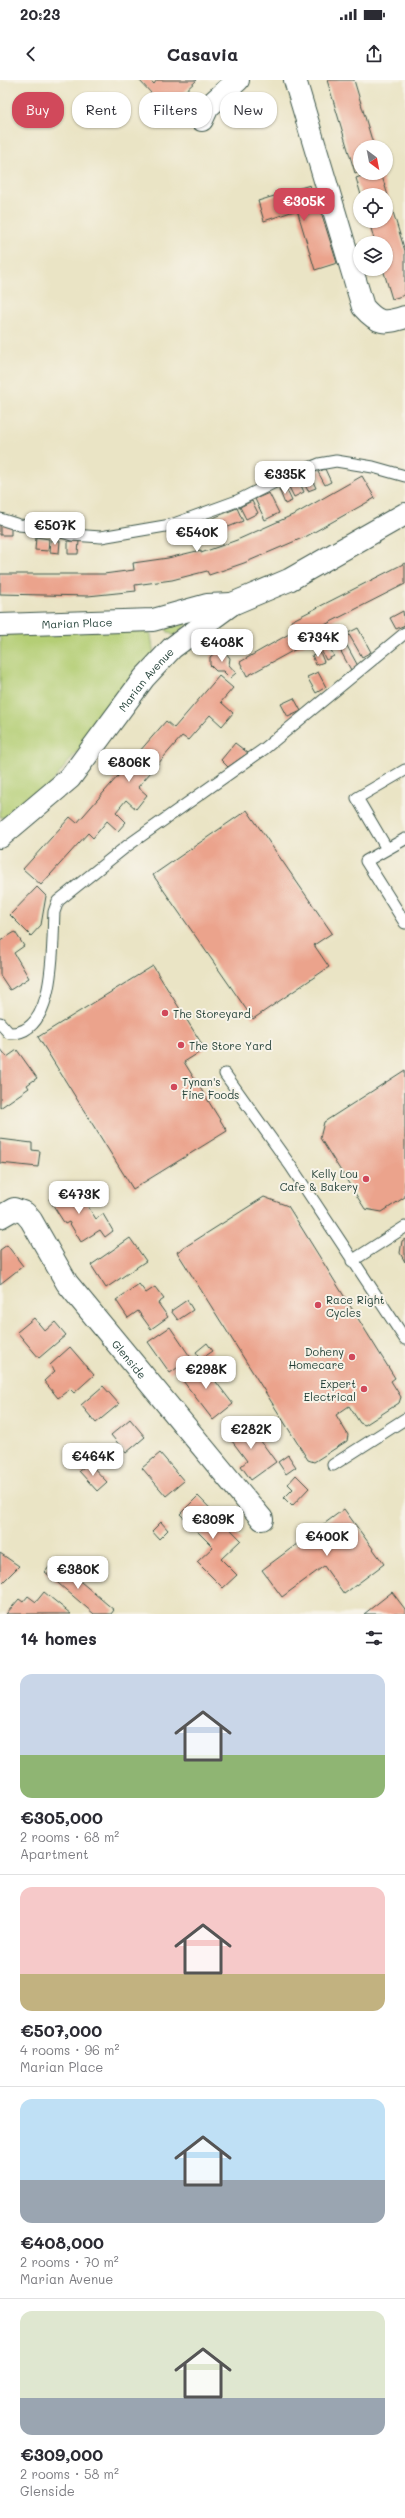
<!DOCTYPE html>
<meta charset="utf-8">
<style>
body{margin:0;font-family:Mali,sans-serif;background:#f7f7f7;color:#2b2b33;height:100vh;display:flex;flex-direction:column;font-size:15px;white-space:nowrap}
*{box-sizing:border-box;margin:0}
p{font-size:13px;color:#7c7c81}
.icon{flex:none;width:22px;height:22px;fill:none;stroke:currentColor;stroke-width:2;stroke-linecap:round;stroke-linejoin:round}
.map{position:relative;height:1534px;overflow:hidden}
.drawer{display:flex;flex-direction:column;background:#fff;flex:1}
.drawer>*{flex:none}
.top-card{position:absolute;left:12px;top:12px;width:381px;height:36px;display:flex;gap:8px}
.needle{width:26px;rotate:148deg}
.buttons{position:absolute;left:353px;top:60px;display:grid;gap:8px}
.buttons a{display:grid;place-items:center;width:40px;height:40px;border-radius:50%;background:#fff;box-shadow:0 1px 3px #0004;font-size:20px}
.price{position:absolute;translate:-50% -34px;padding:0 9px;border-radius:8px;background:#fff;color:#222;font-size:13px;line-height:26px;filter:drop-shadow(0 1px 2px #0008)}
.price::after{content:'';position:absolute;left:50%;top:24px;width:12px;height:9px;margin-left:-6px;background:inherit;clip-path:polygon(0 0,100% 0,50% 100%)}
.price.on{background:#d1495b;color:#fff}
ul{padding:0;list-style:none}
li{display:grid;align-content:center;gap:8px;height:212px;padding:0 20px}
li+li{border-top:1px solid #e1e1e2}
li span{display:grid;place-items:center;height:124px;border-radius:12px;color:#555}
li>.icon{margin-inline-start:auto}
span .icon{width:72px;height:72px;fill:#fffc;stroke-width:1}
li b{font-size:17px}
h2{display:flex;justify-content:space-between;align-items:center;height:48px;padding:0 20px;font-size:17px}
.pill{padding:0 14px;border-radius:16px;background:#fff;box-shadow:0 1px 3px #0004;font-size:14px;line-height:36px}
.pill.on{background:#d1495b;color:#fff}
.status{display:flex;justify-content:space-between;align-items:center;height:28px;padding:0 20px;background:#fff;direction:ltr}
.status svg{height:11px;fill:currentColor}
header{display:flex;justify-content:space-between;align-items:center;height:52px;padding:0 20px;background:#fff;font-size:18px;font-weight:700}
.map>svg:first-child{display:block}
.green{fill:#b4ce74;stroke:#6a8654}
.building{fill:#eba38c}
.lines{fill:none;stroke-linecap:round;stroke-linejoin:round}
.service-casing{stroke:#3d564a;stroke-width:13}
.minor-casing{stroke:#3d564a;stroke-width:24}
.service{stroke:#fff;stroke-width:11}
.minor{stroke:#fff;stroke-width:22}
.poi-dot{fill:#d1495b;stroke:#f7f3e8;stroke-width:1.5}
.labels{text-anchor:middle;dominant-baseline:central;stroke-width:4;stroke-linejoin:round;paint-order:stroke}
.street-label{font-size:11px;fill:#1f3d34;stroke:#f7f3e8}
.poi-label{font-size:11px;fill:#1f3d34;stroke:#f7f3e8;text-anchor:start}
</style>
<div class="status"><b>20:23</b><svg viewBox="0 0 49 12"><path d="M0 12V9h3v3zM5 12V6h3v6zM10 12V3h3v9zM15 12V0h3v12zM26 1h20v11H26zM47 4h2v5h-2z"/></svg></div>
<header><svg class="icon" aria-label="back" viewBox="0 0 24 24"><path d="M15 5l-7 7 7 7"/></svg>Casavia<svg class="icon" aria-label="share" viewBox="0 0 24 24"><path d="M12 15V3M7 8l5-5 5 5M5 13v7h14v-7"/></svg></header>
<div class="map">
<svg width="405" height="1534" viewBox="0 0 405 1534">
<rect width="100%" height="100%" fill="#f7f3e8"/>
<filter id="ink" filterUnits="userSpaceOnUse"><feTurbulence type="fractalNoise" baseFrequency=".025" numOctaves="2"/><feDisplacementMap in="SourceGraphic" scale="8" xChannelSelector="R" yChannelSelector="G"/><feConvolveMatrix kernelMatrix="1 2 1 2 8 2 1 2 1" color-interpolation-filters="sRGB"/></filter>
<filter id="wash" filterUnits="userSpaceOnUse"><feTurbulence type="fractalNoise" baseFrequency=".012" numOctaves="4" result="noise"/><feDisplacementMap in="SourceGraphic" scale="16" xChannelSelector="R" yChannelSelector="G"/><feGaussianBlur stdDeviation="0.9" result="paint"/><feColorMatrix in="noise" values="0 0 0 0 0 0 0 0 0 0 0 0 0 0 0 0 0 1.4 0 .05"/><feComposite in="paint" operator="in"/></filter>
<g filter="url(#wash)">
<rect width="100%" height="100%" fill="#eae4c5"/>
<!-- green -->
<path class="green" d="M201,532L174,556L167,551L165,542Z
M143,549L151,555L154,576L51,704L10,739L0,737V552Z"/>
<g id="blocks">
<!-- building -->
<path class="building" d="M139,0H150L154,4L157,0H197L166,29Z
M327,0H354L374,67H360V91L355,93Z
M370,93H381L405,171V215L392,219L383,189H386V163H375L369,141H386V115H361L356,98Z
M310,105L314,120L317,119L337,183L315,190L297,130L264,141L258,121Z
M325,389L331,402L325,405L318,392Z
M310,395L316,408L308,411L302,399Z
M362,396L375,418L307,456L244,483L209,495L207,491L172,500L135,505L136,511L88,516L0,514V494H104L134,490L133,483L168,478L201,470V473L237,460L297,433Z
M298,399L304,412L294,417L288,405Z
M285,406L292,421L285,424L279,409Z
M269,413L279,433L265,440L255,419Z
M252,421L258,433L246,439L240,427Z
M237,428L243,441L216,452L211,439Z
M207,437L213,454L204,457L198,441Z
M0,443H11V455H0Z
M36,457L49,459L48,471L35,470Z
M51,460L60,461L59,473L50,472Z
M68,461H79L78,474H68Z
M405,483V504L303,556L307,563L247,596L240,582L296,550L291,541Z
M403,531L405,545L396,549L390,538Z
M358,548L371,572L362,577L348,553Z
M327,562L334,576L326,580L319,566Z
M346,564L358,586L351,590L339,568Z
M218,570L225,572L230,578L229,585L236,593L230,598L223,591H216L210,585V577Z
M320,572L324,582L316,585L312,575Z
M318,592L326,607L316,613L307,597Z
M219,596L233,608L221,622L233,633L222,646L210,635L188,660L182,656L138,707L147,715L136,729L126,720L116,732L126,742L118,751L107,741L93,758L88,753L41,805L23,789L70,737L77,743L166,641L174,648Z
M294,618L301,631L288,637L281,624Z
M235,663L248,673L228,687L221,680Z
M247,730L332,853L314,865L329,887L253,939L153,795Z
M37,807L46,816L41,845L31,856L10,835Z
M15,852L24,866L14,873L29,898L10,910L0,895V861Z
M153,886L205,969L184,982L227,1051L133,1109L38,957Z
M0,968L7,977L17,970L37,998L27,1005L29,1008L0,1028Z
M405,990V1117L382,1132L365,1129L320,1058L324,1042Z
M0,1059L32,1063V1070L40,1071L38,1087L0,1083Z
M69,1106L76,1117L80,1114L96,1139L103,1134L113,1151L105,1157L100,1150L81,1162L69,1142L65,1144L49,1119Z
M264,1117L288,1126L395,1298L391,1301L401,1317L399,1323L365,1345L360,1343L349,1326L336,1335L348,1355L347,1361L314,1382L308,1380L177,1172Z
M130,1158L146,1181L106,1208L91,1185Z
M405,1159V1182L400,1173L402,1161Z
M7,1165L23,1186L0,1204V1170Z
M139,1204L146,1213L155,1207L164,1219L158,1223L168,1237L151,1249L138,1231L128,1238L116,1220Z
M187,1220L193,1230L178,1240L171,1231Z
M34,1238L45,1251L55,1242L66,1255L39,1278L17,1252Z
M170,1247L191,1278L170,1293L148,1262Z
M207,1263L213,1271L201,1279L196,1272Z
M70,1267L94,1295L74,1313L70,1309L58,1318L44,1301L55,1291L50,1285Z
M200,1281L233,1324L213,1340L180,1297Z
M103,1306L119,1324L96,1343L81,1325Z
M130,1339L145,1357L126,1373L111,1355Z
M245,1339L276,1382L251,1400L241,1386L247,1381L226,1353Z
M160,1373L184,1401L166,1416L142,1388Z
M288,1375L296,1387L286,1394L278,1382Z
M89,1383L107,1402L97,1411L79,1391Z
M296,1395L309,1408L292,1426L284,1418L293,1409L288,1404Z
M198,1416L241,1460L221,1479L237,1495L223,1508L197,1482L213,1467L180,1434Z
M344,1429L384,1484L344,1514L324,1486L282,1517L262,1490Z
M161,1442L168,1450L159,1459L152,1451Z
M0,1473L19,1486L0,1505Z
M55,1480L114,1530L111,1534H94L45,1492Z
M44,1512L71,1534H6L19,1519L23,1522L28,1516L36,1522Z
M392,1512L405,1529V1534H364Z"/>
</g>
</g>
<g filter="url(#ink)">
<use href="#blocks" fill-opacity="0" stroke="#3d564a" stroke-width="1"/>
<g class="lines">
<defs>
<path id="service" d="M0,439L19,445L47,448L72,455L101,457L171,445L237,421L277,401L319,384L336,381L373,387L405,396
M405,759L366,781L405,843
M387,769L357,718L405,690
M0,943L9,953C57,956 52,862 54,832L58,821L127,766L264,669L405,553
M225,994L290,1085L405,1259
M352,1181L405,1147
M333,1385L405,1339"/>
<g id="minor">
<path d="M295,0L363,227C378,244 384,244 405,237"/>
<path d="M202,40L208,27L238,0"/>
<path id="s1" d="M0,545L153,540L207,525L232,524"/>
<path id="s2" d="M0,757L70,698L144,598L172,568L232,524L289,500L405,434"/>
<path id="s3" d="M0,1137L14,1129L25,1133L31,1140L67,1203L262,1439"/>
</g>
</defs>
<!-- service casing -->
<use href="#service" class="service-casing"/>
<!-- minor casing -->
<use href="#minor" class="minor-casing"/>
<!-- service -->
<use href="#service" class="service"/>
<!-- minor -->
<use href="#minor" class="minor"/>
</g>
</g>
<!-- markers -->
<g class="poi-dot">
<circle cx="165" cy="933" r="4"/>
<circle cx="181" cy="965" r="4"/>
<circle cx="174" cy="1007" r="4"/>
<circle cx="366" cy="1099" r="4"/>
<circle cx="318" cy="1225" r="4"/>
<circle cx="352" cy="1277" r="4"/>
<circle cx="364" cy="1309" r="4"/>
</g>
<g class="labels">
<!-- street labels -->
<g class="street-label">
<text stroke="none"><textPath href="#s1" startOffset="77">Marian Place</textPath></text>
<text stroke="none"><textPath href="#s2" startOffset="216">Marian Avenue</textPath></text>
<text stroke="none"><textPath href="#s3" startOffset="208">Glenside</textPath></text>
</g>
<!-- poi labels -->
<g class="poi-label">
<text x="173" y="933">The Storeyard</text>
<text x="189" y="965">The Store Yard</text>
<text x="182" y="1001">Tynan's<tspan x="182" dy="13">Fine Foods</tspan></text>
<text x="358" y="1093" text-anchor="end">Kelly Lou<tspan x="358" dy="13">Cafe &amp; Bakery</tspan></text>
<text x="326" y="1219">Race Right<tspan x="326" dy="13">Cycles</tspan></text>
<text x="344" y="1271" text-anchor="end">Doheny<tspan x="344" dy="13">Homecare</tspan></text>
<text x="356" y="1303" text-anchor="end">Expert<tspan x="356" dy="13">Electrical</tspan></text>
</g>
</g>
</svg>
<div class="buttons">
<a><svg class="needle" viewBox="-14 -14 28 28"><path d="M0-13l5 13h-10z" fill="#e53935"/><path d="M0 13l5-13h-10z" fill="#7c7c81"/></svg></a>
<a><svg class="icon" aria-label="locate" viewBox="0 0 24 24"><circle cx="12" cy="12" r="6"/><path d="M12 2v4M12 18v4M2 12h4M18 12h4"/></svg></a>
<a><svg class="icon" aria-label="layers" viewBox="0 0 24 24"><path d="M12 4l9 5-9 5-9-5zM3 14l9 5 9-5"/></svg></a>
</div>
<b class="price on" style="left:304px;top:142px">€305K</b>
<b class="price" style="left:285px;top:415px">€335K</b>
<b class="price" style="left:55px;top:466px">€507K</b>
<b class="price" style="left:197px;top:473px">€540K</b>
<b class="price" style="left:318px;top:578px">€734K</b>
<b class="price" style="left:222px;top:583px">€408K</b>
<b class="price" style="left:129px;top:703px">€806K</b>
<b class="price" style="left:79px;top:1135px">€473K</b>
<b class="price" style="left:206px;top:1310px">€298K</b>
<b class="price" style="left:251px;top:1370px">€282K</b>
<b class="price" style="left:93px;top:1397px">€464K</b>
<b class="price" style="left:213px;top:1460px">€309K</b>
<b class="price" style="left:327px;top:1477px">€400K</b>
<b class="price" style="left:78px;top:1510px">€380K</b>
<div class="top-card">
<a class="pill on">Buy</a>
<a class="pill">Rent</a>
<a class="pill">Filters</a>
<a class="pill">New</a>
</div>
</div>
<section class="drawer">
<h2>14 homes<svg class="icon" aria-label="filters" viewBox="0 0 24 24"><path d="M4 7h16M4 17h16"/><circle cx="9" cy="7" r="2"/><circle cx="15" cy="17" r="2"/></svg></h2>
<ul>
<li><span style="background:linear-gradient(#c9d6e8 65%,#8fb573 0)"><svg class="icon" aria-label="home" viewBox="0 0 24 24"><path d="M3 11l9-7 9 7M6 9v11h12V9"/></svg></span><div><b>€305,000</b><p>2 rooms · 68 m²</p><p>Apartment</p></div></li>
<li><span style="background:linear-gradient(#f6c9c9 70%,#c2b280 0)"><svg class="icon" aria-label="home" viewBox="0 0 24 24"><path d="M3 11l9-7 9 7M6 9v11h12V9"/></svg></span><div><b>€507,000</b><p>4 rooms · 96 m²</p><p>Marian Place</p></div></li>
<li><span style="background:linear-gradient(#bfe0f5 65%,#9aa5b1 0)"><svg class="icon" aria-label="home" viewBox="0 0 24 24"><path d="M3 11l9-7 9 7M6 9v11h12V9"/></svg></span><div><b>€408,000</b><p>2 rooms · 70 m²</p><p>Marian Avenue</p></div></li>
<li><span style="background:linear-gradient(#dfe7d0 70%,#9aa5b1 0)"><svg class="icon" aria-label="home" viewBox="0 0 24 24"><path d="M3 11l9-7 9 7M6 9v11h12V9"/></svg></span><div><b>€309,000</b><p>2 rooms · 58 m²</p><p>Glenside</p></div></li>
</ul>
</section>
